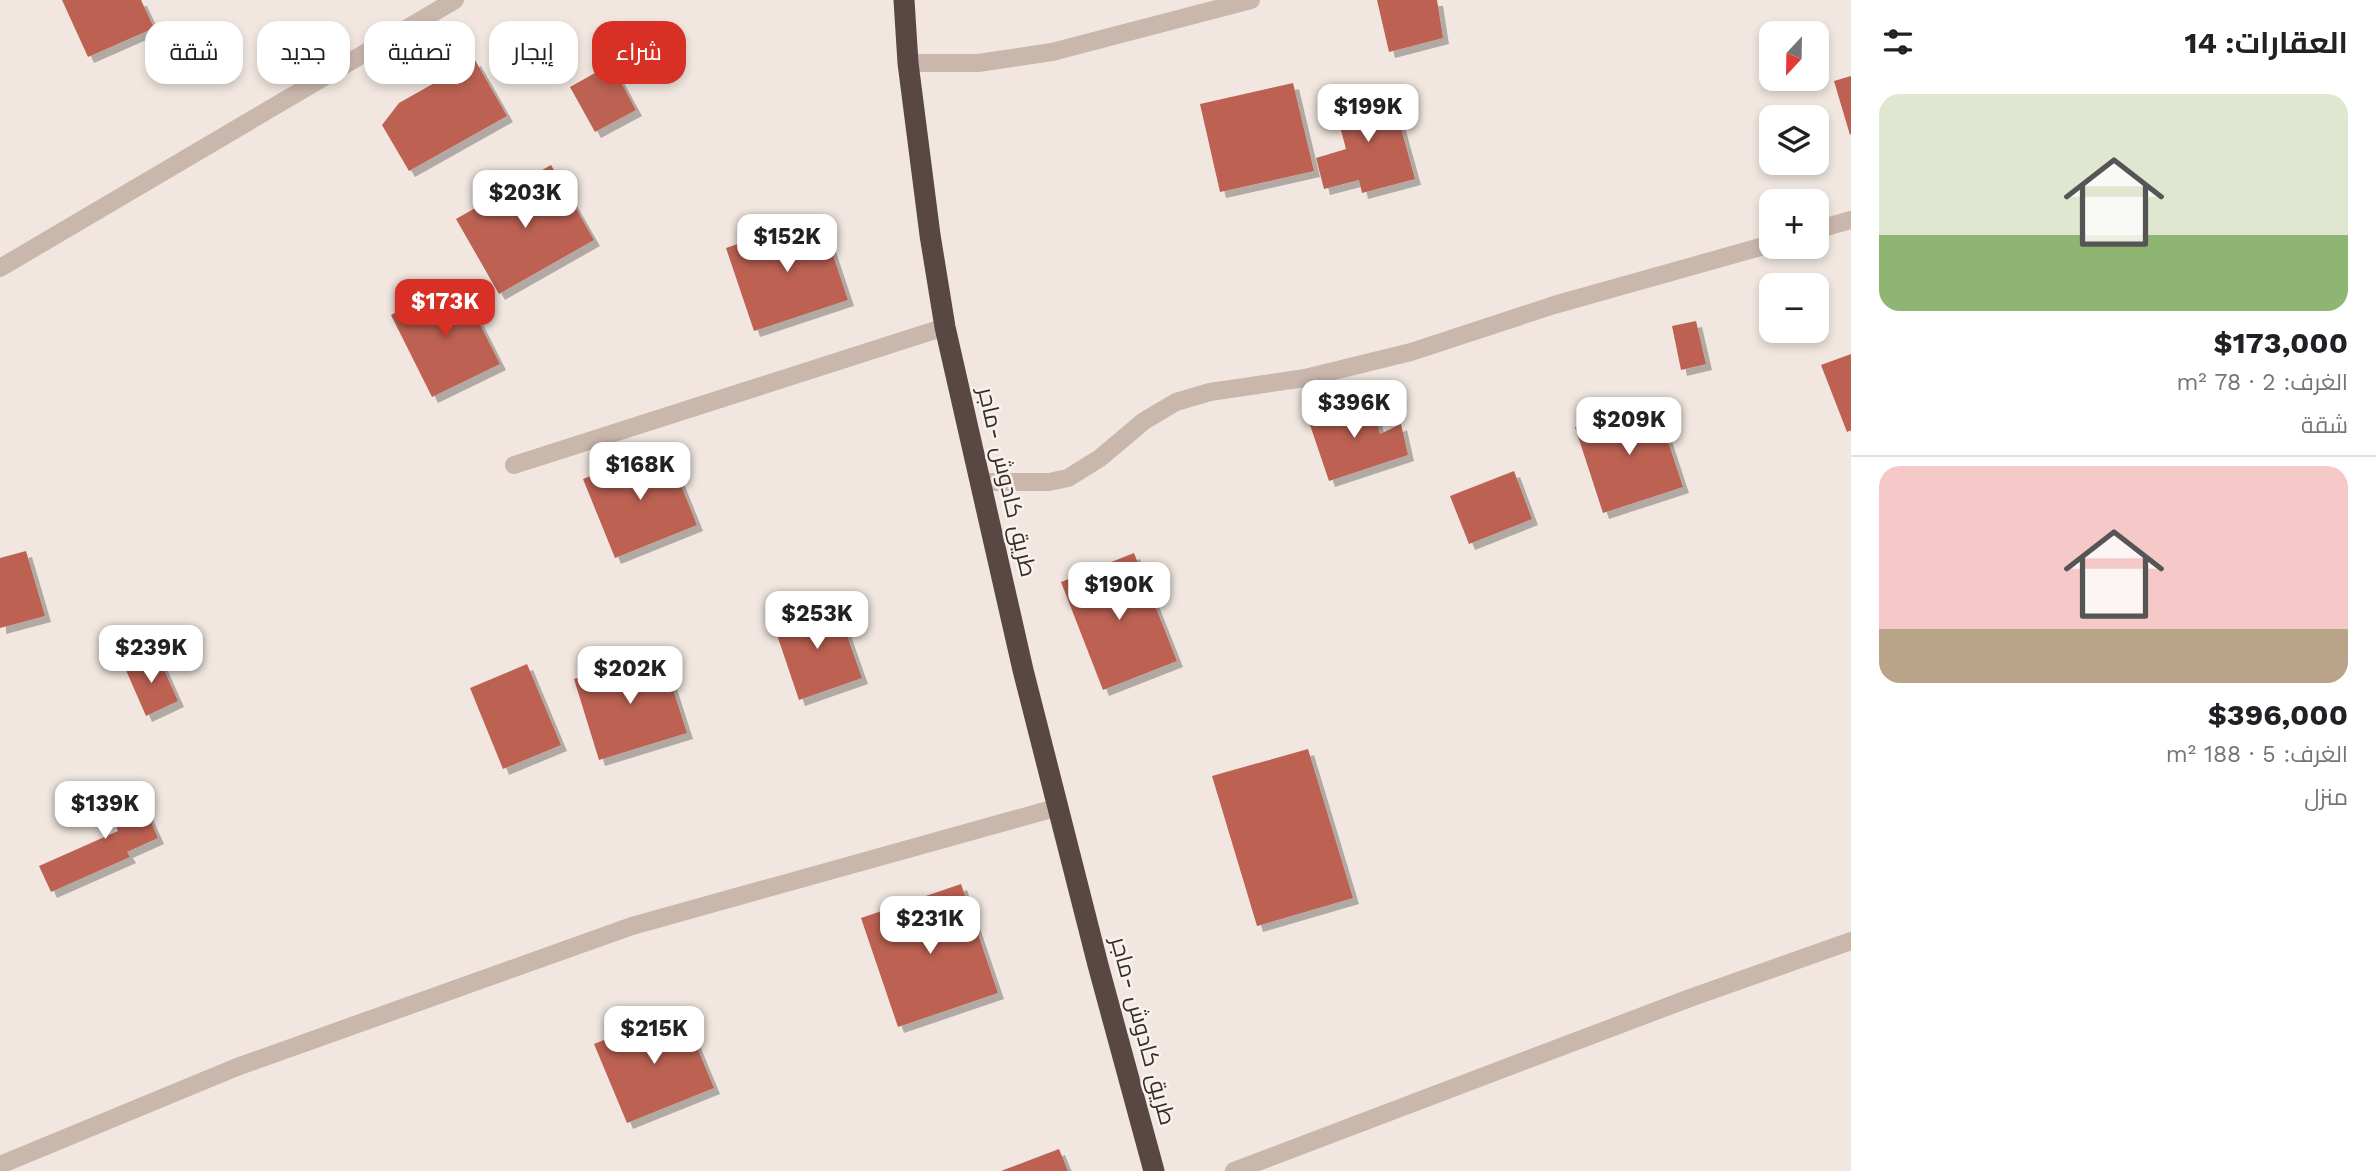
<!DOCTYPE html>
<html lang="ar">
<meta charset="utf-8">
<style>
body{margin:0;font-family:"Work Sans",Cairo,sans-serif;background:#f2f2f2;color:#202124;direction:rtl;height:100vh;display:flex;flex-direction:column;font-size:26px;white-space:nowrap}
*{box-sizing:border-box;margin:0}
p{font-size:23px;color:#757577}
.icon{flex:none;width:38px;height:38px;fill:none;stroke:currentColor;stroke-width:2;stroke-linecap:round;stroke-linejoin:round}
.map{position:relative;flex:1;overflow:hidden;direction:ltr}
.details{display:flex;flex-direction:column;background:#fff;width:525px}
.details>*{flex:none}
.guide{position:absolute;left:21px;top:21px;width:665px;height:63px;direction:rtl;display:flex;gap:14px}
.needle{width:46px;rotate:202deg}
.buttons{position:absolute;left:1759px;top:21px;display:grid;gap:14px}
.buttons a{display:grid;place-items:center;width:70px;height:70px;border-radius:14px;background:#fff;box-shadow:0 4px 10px #0003;font-size:35px}
.price{position:absolute;translate:-50% -60px;padding:0 16px;border-radius:14px;background:#fff;color:#222;font-size:23px;line-height:46px;filter:drop-shadow(0 2px 4px #0008)}
.price::after{content:'';position:absolute;left:50%;top:42px;width:21px;height:16px;margin-left:-10px;background:inherit;clip-path:polygon(0 0,100% 0,50% 100%)}
.price.current{background:#d93025;color:#fff}
ul{padding:0;list-style:none}
li{display:grid;align-content:center;gap:14px;height:371px;padding:0 28px}
li+li{border-top:2px solid #e0e0e0}
li span{display:grid;place-items:center;height:217px;border-radius:21px;color:#555}
li>.icon{margin-inline-start:auto}
span .icon{width:126px;height:126px;fill:#fffc;stroke-width:1}
li b{font-size:30px}
h2{display:flex;justify-content:space-between;align-items:center;height:84px;padding:0 28px;font-size:30px}
.pill{padding:0 24px;border-radius:21px;background:#fff;box-shadow:0 4px 10px #0003;font-size:24px;line-height:63px}
.pill.current{background:#d93025;color:#fff}
main{display:flex;flex:1;min-height:0}
.map>svg:first-child{display:block}
.building{fill:#bd6252;filter:url(#shadow)}
.lines{fill:none;stroke-linecap:round;stroke-linejoin:round}
.minor{stroke:#c9b7ac;stroke-width:18}
.highway{stroke:#584742;stroke-width:21}
.labels{text-anchor:middle;dominant-baseline:central;stroke-width:5;stroke-linejoin:round;paint-order:stroke}
.street-label{font-size:23px;fill:#372d2b;stroke:#f9f2ec}
</style>
<main>
<section class="details">
<h2>العقارات: 14<svg class="icon" aria-label="filters" viewBox="0 0 24 24"><path d="M4 7h16M4 17h16"/><circle cx="9" cy="7" r="2"/><circle cx="15" cy="17" r="2"/></svg></h2>
<ul>
<li><span style="background:linear-gradient(#dfe7d0 65%,#8fb573 0)"><svg class="icon" aria-label="home" viewBox="0 0 24 24"><path d="M3 11l9-7 9 7M6 9v11h12V9"/></svg></span><div><b>$173,000</b><p>الغرف: 2 · 78 m²</p><p>شقة</p></div></li>
<li><span style="background:linear-gradient(#f6c9c9 75%,#b9a48a 0)"><svg class="icon" aria-label="home" viewBox="0 0 24 24"><path d="M3 11l9-7 9 7M6 9v11h12V9"/></svg></span><div><b>$396,000</b><p>الغرف: 5 · 188 m²</p><p>منزل</p></div></li>
</ul>
</section>
<div class="map">
<svg width="1851" height="1171" viewBox="0 0 1851 1171">
<defs>
<filter id="shadow"><feDropShadow dx="6" dy="6" stdDeviation="0" flood-color="#0004"/></filter>
</defs>
<rect width="100%" height="100%" fill="#f1e7e0"/>
<!-- building -->
<path class="building" d="M62,0H141L154,28L88,57Z
M1377,0H1437L1443,38L1389,52Z
M475,60L507,116L409,171L382,125L399,103Z
M611,64L636,110L595,132L570,87Z
M1851,76V134L1850,135L1834,81Z
M1293,83L1314,171L1220,192L1200,104Z
M1389,85L1415,179L1362,193L1359,180L1324,189L1316,158L1346,149L1333,100Z
M551,165L594,240L499,294L456,219Z
M820,216L848,300L754,331L726,248Z
M458,281L500,364L432,397L391,315Z
M1696,321L1706,364L1681,370L1672,326Z
M1851,354V430L1847,432L1821,365Z
M1370,398L1380,434L1401,424L1408,455L1329,481L1307,416Z
M1655,402L1683,487L1603,513L1575,427Z
M665,446L697,525L615,558L583,479Z
M1514,471L1532,519L1469,544L1450,496Z
M26,551L45,616L0,628V558Z
M1134,553L1177,661L1103,690L1061,582Z
M835,602L862,678L799,700L773,623Z
M661,652L687,733L599,760L574,679Z
M157,654L178,701L146,716L125,668Z
M527,664L561,745L503,769L470,688Z
M1308,749L1353,898L1257,926L1212,776Z
M133,782L158,838L127,852L130,857L51,892L39,866L118,831L102,795Z
M961,884L998,993L898,1027L861,918Z
M681,1009L714,1088L627,1123L594,1044Z
M1059,1149L1068,1171H1001Z"/>
<g class="lines">
<!-- minor -->
<path class="minor" d="M908,63H978L1052,52L1251,0
M1816,230L1851,220
M0,268L455,0
M514,465L945,327
M980,482H1049L1068,478L1100,458L1144,421L1176,402L1210,392L1305,378L1411,352L1554,305L1771,244
M0,1165L237,1067L632,926L1059,807
M1234,1171L1690,998L1851,941"/>
<!-- highway -->
<path class="highway" d="M904,0L908,63L930,235L945,327L1023,670L1098,965L1154,1171"/>
</g>
<g class="labels">
<!-- street labels -->
<g class="street-label">
<text transform="translate(1007 482) rotate(77)">طريق كادوش -ماجر</text>
<text transform="translate(1143 1031) rotate(75)">طريق كادوش -ماجر</text>
</g>
</g>
</svg>
<div class="buttons">
<a><svg class="needle" viewBox="-14 -14 28 28"><path d="M0-13l5 13h-10z" fill="#e53935"/><path d="M0 13l5-13h-10z" fill="#757577"/></svg></a>
<a><svg class="icon" aria-label="layers" viewBox="0 0 24 24"><path d="M12 4l9 5-9 5-9-5zM3 14l9 5 9-5"/></svg></a>
<a>+</a>
<a>−</a>
</div>
<b class="price" style="left:1368px;top:144px">$199K</b>
<b class="price" style="left:525px;top:230px">$203K</b>
<b class="price" style="left:787px;top:274px">$152K</b>
<b class="price current" style="left:445px;top:339px">$173K</b>
<b class="price" style="left:1354px;top:440px">$396K</b>
<b class="price" style="left:1629px;top:457px">$209K</b>
<b class="price" style="left:640px;top:502px">$168K</b>
<b class="price" style="left:1119px;top:622px">$190K</b>
<b class="price" style="left:817px;top:651px">$253K</b>
<b class="price" style="left:151px;top:685px">$239K</b>
<b class="price" style="left:630px;top:706px">$202K</b>
<b class="price" style="left:105px;top:841px">$139K</b>
<b class="price" style="left:930px;top:956px">$231K</b>
<b class="price" style="left:654px;top:1066px">$215K</b>
<div class="guide">
<a class="pill current">شراء</a>
<a class="pill">إيجار</a>
<a class="pill">تصفية</a>
<a class="pill">جديد</a>
<a class="pill">شقة</a>
</div>
</div>
</main>
